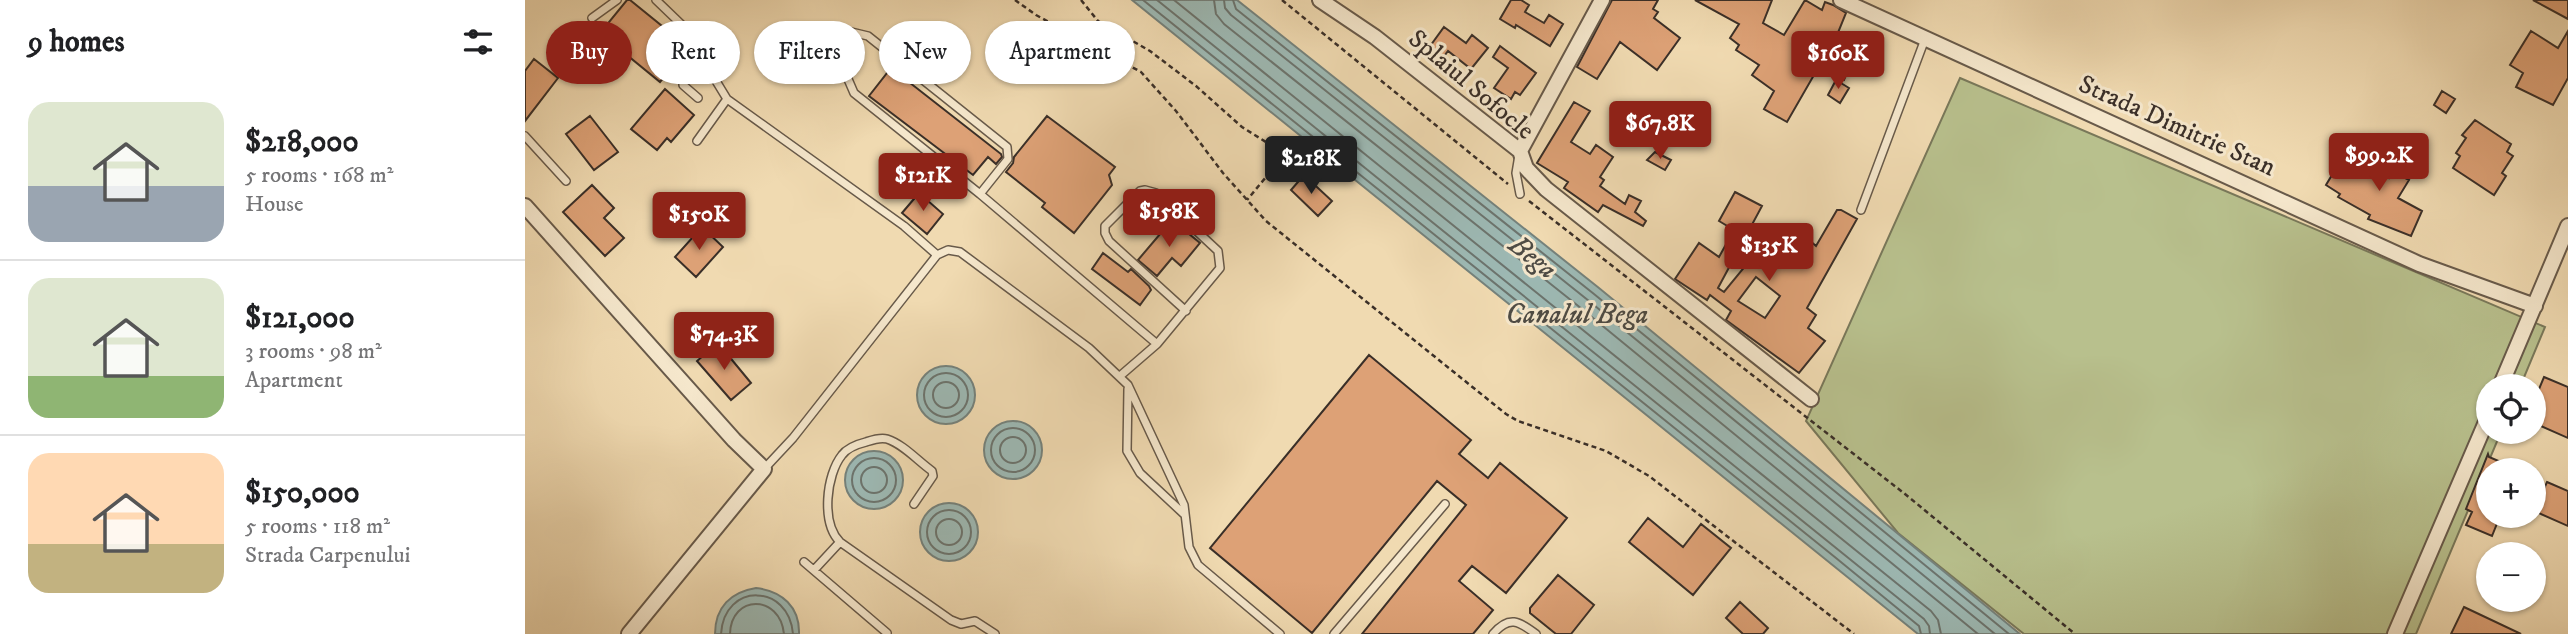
<!DOCTYPE html>
<meta charset="utf-8">
<style>
body{margin:0;font-family:"IM FELL DW Pica",serif;background:#f6f6f6;color:#202124;height:100vh;display:flex;flex-direction:column;font-size:26px;white-space:nowrap}
*{box-sizing:border-box;margin:0}
p{font-size:23px;color:#757577}
.icon{flex:none;width:38px;height:38px;fill:none;stroke:currentColor;stroke-width:2;stroke-linecap:round;stroke-linejoin:round}
.map{position:relative;flex:1;overflow:hidden}
.drawer{display:flex;flex-direction:column;background:#fff;width:525px}
.drawer>*{flex:none}
.banner{position:absolute;left:21px;top:21px;width:665px;height:63px;display:flex;gap:14px}
.fabs{position:absolute;left:1951px;top:374px;display:grid;gap:14px}
.fabs a{display:grid;place-items:center;width:70px;height:70px;border-radius:50%;background:#fff;box-shadow:0 2px 5px #0004;font-size:35px}
.price{position:absolute;translate:-50% -60px;padding:0 16px;border-radius:7px;background:#8f2418;color:#fff;font-size:23px;line-height:46px;filter:drop-shadow(0 2px 4px #0008)}
.price::after{content:'';position:absolute;left:50%;top:42px;width:21px;height:16px;margin-left:-10px;background:inherit;clip-path:polygon(0 0,100% 0,50% 100%)}
.price.active{background:#222;color:#fff}
ul{padding:0;list-style:none}
li{display:flex;align-items:center;gap:21px;height:175px;padding:0 28px}
li+li{border-top:2px solid #e0e0e0}
li span{display:grid;place-items:center;flex:none;width:196px;height:140px;border-radius:21px;color:#555}
li>.icon{margin-inline-start:auto}
span .icon{width:84px;height:84px;fill:#fffc;stroke-width:1}
li b{font-size:30px}
h2{display:flex;justify-content:space-between;align-items:center;height:84px;padding:0 28px;font-size:30px}
.tag{padding:0 24px;border-radius:32px;background:#fff;box-shadow:0 2px 5px #0004;font-size:24px;line-height:63px}
.tag.active{background:#8f2418;color:#fff}
main{display:flex;flex:1;min-height:0}
.map>svg:first-child{display:block}
.green{fill:#b8c08d;stroke:#79785a;stroke-width:2}
.water{fill:#9db9b4;stroke:#75827c;stroke-width:2}
.lines{fill:none;stroke-linecap:round;stroke-linejoin:round}
.shore{stroke:#6c746e;stroke-width:2}
.building{fill:#dda176;stroke:#3a2f28;stroke-width:2;fill-rule:evenodd}
.service-casing{stroke:#685a4a;stroke-width:10}
.minor-casing{stroke:#685a4a;stroke-width:18}
.path{stroke:#3a2f28;stroke-width:2.5;stroke-dasharray:5 3.5;stroke-linecap:butt}
.service{stroke:#f5e7cc;stroke-width:7}
.minor{stroke:#f5e7cc;stroke-width:14}
.labels{text-anchor:middle;dominant-baseline:central;stroke-width:6;stroke-linejoin:round;paint-order:stroke}
.street-label{font-size:26px;fill:#3a2f28;stroke:#f5e7cc}
.water-label{font-size:28px;font-style:italic;fill:#4e4b44;stroke:#f5e7cc}
</style>
<main>
<section class="drawer">
<h2>9 homes<svg class="icon" aria-label="filters" viewBox="0 0 24 24"><path d="M4 7h16M4 17h16"/><circle cx="9" cy="7" r="2"/><circle cx="15" cy="17" r="2"/></svg></h2>
<ul>
<li><span style="background:linear-gradient(#dfe7d0 60%,#9aa5b1 0)"><svg class="icon" aria-label="home" viewBox="0 0 24 24"><path d="M3 11l9-7 9 7M6 9v11h12V9"/></svg></span><div><b>$218,000</b><p>5 rooms · 168 m²</p><p>House</p></div></li>
<li><span style="background:linear-gradient(#dfe7d0 70%,#8fb573 0)"><svg class="icon" aria-label="home" viewBox="0 0 24 24"><path d="M3 11l9-7 9 7M6 9v11h12V9"/></svg></span><div><b>$121,000</b><p>3 rooms · 98 m²</p><p>Apartment</p></div></li>
<li><span style="background:linear-gradient(#ffd9b3 65%,#c2b280 0)"><svg class="icon" aria-label="home" viewBox="0 0 24 24"><path d="M3 11l9-7 9 7M6 9v11h12V9"/></svg></span><div><b>$150,000</b><p>5 rooms · 118 m²</p><p>Strada Carpenului</p></div></li>
</ul>
</section>
<div class="map">
<svg width="2043" height="634" viewBox="0 0 2043 634">
<rect width="100%" height="100%" fill="#f0dab1"/>
<filter id="stains"><feTurbulence type="fractalNoise" baseFrequency=".00286" numOctaves="4"/><feColorMatrix values="0 0 0 0 .2 0 0 0 0 .09 0 0 0 0 .02 0 0 0 .5 -.17"/></filter>
<radialGradient id="worn" r=".72"><stop offset=".6" stop-color="#630" stop-opacity="0"/><stop offset="1" stop-color="#630" stop-opacity=".3"/></radialGradient>
<!-- green -->
<path class="green" d="M1435,78L2020,327L1995,387H1964V432H1976L1891,634H1499L1373,533L1281,421Z"/>
<!-- water -->
<path class="water" d="M607,0H712L1074,288L1495,634H1393Z
M392 395a29 29 0 1 1 58 0a29 29 0 1 1-58 0Z
M459 450a29 29 0 1 1 58 0a29 29 0 1 1-58 0Z
M320 480a29 29 0 1 1 58 0a29 29 0 1 1-58 0Z
M395 532a29 29 0 1 1 58 0a29 29 0 1 1-58 0Z
M231,588C257,591 275,607 274,634H190C190,607 206,592 231,588Z"/>
<g class="lines">
<!-- shore -->
<path class="shore" d="M618,0L1311,558L1394,626L1396,634
M632,0L1399,619L1404,626L1405,634
M649,0L1406,611L1413,620L1416,634
M689,0L691,14L699,24L1057,309L1453,634
M699,0L700,8L706,15L1064,301L1470,634
M708,0L711,9L1069,294L1484,634
M399 395a22 22 0 1 1 44 0a22 22 0 1 1-44 0Z
M408 395a13 13 0 1 1 26 0a13 13 0 1 1-26 0Z
M466 450a22 22 0 1 1 44 0a22 22 0 1 1-44 0Z
M475 450a13 13 0 1 1 26 0a13 13 0 1 1-26 0Z
M327 480a22 22 0 1 1 44 0a22 22 0 1 1-44 0Z
M336 480a13 13 0 1 1 26 0a13 13 0 1 1-26 0Z
M402 532a22 22 0 1 1 44 0a22 22 0 1 1-44 0Z
M411 532a13 13 0 1 1 26 0a13 13 0 1 1-26 0Z
M196,634C199,582 264,583 268,634
M205,634C206,594 255,594 259,634"/>
</g>
<!-- building -->
<path class="building" d="M102,0H105L153,39L138,57L149,65L135,82L75,33Z
M986,0H996L1004,5L1000,12L1019,23L1024,15L1038,24L1025,46L991,25L990,28L975,19Z
M1087,0H1133L1128,9L1133,12L1129,18L1155,38L1132,70L1095,42L1072,79L1052,67Z
M1170,0H1247L1238,23L1259,35L1280,0L1297,10L1300,2L1308,5L1321,13L1310,40L1327,61L1319,80L1293,68L1262,122L1239,109L1249,91L1227,75L1234,65L1211,50L1214,45L1205,38L1214,24Z
M2008,0H2043V19Z
M919,27L941,43L947,35L963,48L946,69L923,51L917,59L903,49Z
M2006,31L2033,48L2043,31V78L2028,105L1991,87L1998,73L1985,65Z
M975,46L1011,73L995,95L990,92L986,99L969,88L983,68L968,57Z
M9,59L33,78L0,121V71Z
M366,68L476,154L477,157L471,164L463,157L448,175L344,96Z
M1311,80L1324,88L1315,103L1303,95Z
M140,89L169,115L146,142L142,138L132,150L106,129Z
M1917,91L1930,99L1921,113L1909,105Z
M1049,102L1065,111L1046,142L1065,154L1071,145L1088,157L1075,177L1079,180L1075,186L1100,204L1104,195L1116,201L1110,212L1121,221L1118,226L1078,205L1073,212L1039,188L1043,182L1012,163Z
M65,116L93,152L69,170L41,134Z
M522,116L590,167L584,175L587,185L549,233L517,207L520,203L481,172L488,163L489,157Z
M1950,120L1986,144L1982,152L1988,156L1977,173L1981,176L1969,195L1928,168L1935,156L1931,153L1941,138L1937,135Z
M1886,149L1896,157L1880,178L1884,180L1873,198L1897,211L1886,236L1843,219L1845,215L1813,197L1815,194L1801,185L1813,165L1827,174L1835,160L1864,178L1875,160L1877,161Z
M1130,152L1146,160L1140,170L1122,160Z
M779,175L807,201L793,216L766,190Z
M67,185L89,208L79,218L99,238L80,256L38,212Z
M1210,192L1237,206L1193,288L1199,292L1244,237L1262,252L1276,233L1291,246L1312,210H1316L1332,219L1282,308L1291,315L1283,328L1300,341L1274,373L1201,320L1206,311L1185,295L1182,300L1150,279L1174,243L1194,257L1209,230L1194,221ZM1231,277L1255,296L1240,318L1213,301Z
M394,193L418,214L402,234L377,213Z
M647,220L675,243L656,266L647,258L632,276L613,260Z
M177,227L198,247L171,277L150,257Z
M578,253L603,272L606,269L624,286L626,290L615,305L567,269Z
M193,343L226,383L206,400L172,361Z
M844,355L946,440L934,454L963,478L975,463L1042,518L981,593L947,566L934,581L968,610L948,634H837L941,505L912,481L787,633L685,548Z
M2019,377L2043,387V438L2009,423V401Z
M1963,454L1964,457L1997,471H1964V516H1975L1967,536L1941,525L1947,512L1941,509Z
M2022,482L2043,491V526L2009,511Z
M1123,518L1158,547L1176,524L1206,548L1168,595L1104,542Z
M1033,575L1069,605L1046,634H1031L1005,613V608Z
M1215,602L1243,628L1238,634H1218L1201,618Z
M1939,607L1996,634H1926Z"/>
<g class="lines">
<defs>
<path id="service" d="M131,0L157,25L202,99L379,226L412,255
M67,18L92,0
M173,98L158,85V81L177,58
M0,136L41,181
M172,141L202,99
M994,155L991,173L995,194
M455,194L483,159L482,147L343,36L318,30L309,33L307,42L329,93L455,194L632,344
M1336,210L1400,39
M595,376L632,344L695,268L693,251L631,193L620,190L615,191L580,226V233L584,241L661,311
M603,389L602,451L615,473L660,515
M239,469L268,438L412,255L423,250L435,252L564,348L603,385L659,505L664,547L673,565L755,634
M389,504L408,476L407,471C393,461 378,444 362,439C355,437 347,440 341,442C333,444 322,448 317,455C301,475 296,523 315,542L426,620L436,624L450,621L470,634
M279,562L362,633
M289,570L315,542
M809,634L920,504
M968,634C984,615 994,621 1011,634"/>
<path id="minor" d="M795,0L850,37L995,151L1001,168L1021,189L1286,399
M1316,0L1894,264L2010,306
M995,151L1077,0
M0,206L209,440L239,469L104,634
M1975,387L2043,226
M1870,634L1964,415"/>
</defs>
<!-- service casing -->
<use href="#service" class="service-casing"/>
<!-- minor casing -->
<use href="#minor" class="minor-casing"/>
<!-- path -->
<path class="path" d="M490,0L511,15L616,72L651,111L698,173L741,221L981,414L993,421L1081,451L1124,476L1329,634
M556,0L573,21L625,51L671,86L717,127L760,154L722,200
M757,0L983,184
M1004,201L1380,494L1550,634"/>
<!-- service -->
<use href="#service" class="service"/>
<!-- minor -->
<use href="#minor" class="minor"/>
</g>
<g class="labels">
<!-- street labels -->
<g class="street-label">
<text transform="translate(946 85) rotate(40)">Splaiul Sofocle</text>
<text transform="translate(1652 126) rotate(24)">Strada Dimitrie Stan</text>
</g>
<!-- water labels -->
<g class="water-label">
<text transform="translate(1008 257) rotate(39)">Bega</text>
<text x="1052" y="314">Canalul Bega</text>
</g>
</g>
<rect width="100%" height="100%" filter="url(#stains)"/>
<rect width="100%" height="100%" fill="url(#worn)"/>
</svg>
<div class="fabs">
<a><svg class="icon" aria-label="locate" viewBox="0 0 24 24"><circle cx="12" cy="12" r="6"/><path d="M12 2v4M12 18v4M2 12h4M18 12h4"/></svg></a>
<a>+</a>
<a>−</a>
</div>
<b class="price" style="left:1313px;top:91px">$160K</b>
<b class="price" style="left:1135px;top:161px">$67.8K</b>
<b class="price" style="left:1854px;top:193px">$99.2K</b>
<b class="price active" style="left:786px;top:196px">$218K</b>
<b class="price" style="left:398px;top:213px">$121K</b>
<b class="price" style="left:644px;top:249px">$158K</b>
<b class="price" style="left:174px;top:252px">$150K</b>
<b class="price" style="left:1244px;top:283px">$135K</b>
<b class="price" style="left:199px;top:372px">$74.3K</b>
<div class="banner">
<a class="tag active">Buy</a>
<a class="tag">Rent</a>
<a class="tag">Filters</a>
<a class="tag">New</a>
<a class="tag">Apartment</a>
</div>
</div>
</main>
